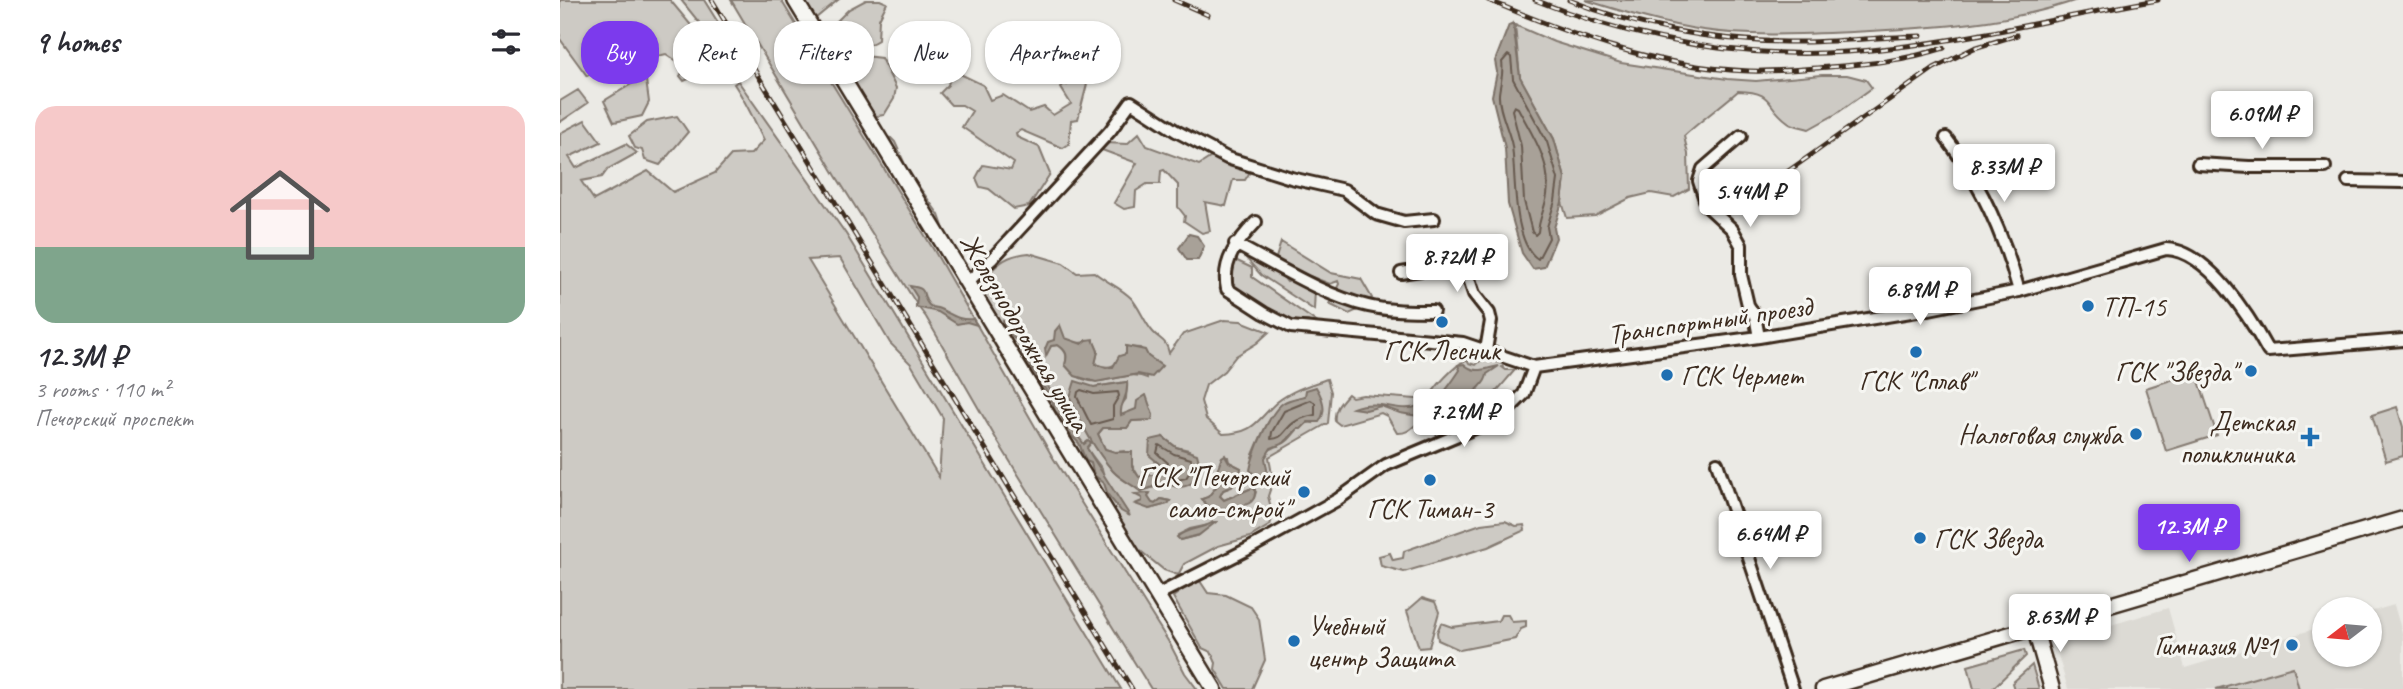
<!DOCTYPE html>
<meta charset="utf-8">
<style>
body{margin:0;font-family:Caveat,sans-serif;background:#f2f2f3;color:#2b2b33;height:100vh;display:flex;flex-direction:column;font-size:26px;white-space:nowrap}
*{box-sizing:border-box;margin:0}
p{font-size:23px;color:#7c7c81}
.icon{flex:none;width:38px;height:38px;fill:none;stroke:currentColor;stroke-width:2;stroke-linecap:round;stroke-linejoin:round}
.map{position:relative;flex:1;overflow:hidden}
.drawer{display:flex;flex-direction:column;background:#fff;width:560px}
.drawer>*{flex:none}
.guide{position:absolute;left:21px;top:21px;width:665px;height:63px;display:flex;gap:14px}
.needle{width:46px;rotate:254deg}
.tools{position:absolute;left:1752px;top:597px;display:grid;gap:14px}
.tools a{display:grid;place-items:center;width:70px;height:70px;border-radius:50%;background:#fff;box-shadow:0 2px 5px #0004;font-size:35px}
.price{position:absolute;translate:-50% -60px;padding:0 16px;border-radius:7px;background:#fff;color:#222;font-size:23px;line-height:46px;filter:drop-shadow(0 2px 4px #0008)}
.price::after{content:'';position:absolute;left:50%;top:42px;width:21px;height:16px;margin-left:-10px;background:inherit;clip-path:polygon(0 0,100% 0,50% 100%)}
.price.on{background:#7c3aed;color:#fff}
ul{padding:0;list-style:none}
li{display:grid;align-content:center;gap:14px;height:371px;padding:0 35px}
li span{display:grid;place-items:center;height:217px;border-radius:21px;color:#555}
li>.icon{margin-inline-start:auto}
span .icon{width:126px;height:126px;fill:#fffc;stroke-width:1}
li b{font-size:30px}
h2{display:flex;justify-content:space-between;align-items:center;height:84px;padding:0 35px;font-size:30px}
.pill{padding:0 24px;border-radius:28px;background:#fff;box-shadow:0 2px 5px #0004;font-size:24px;line-height:63px}
.pill.on{background:#7c3aed;color:#fff}
main{display:flex;flex:1;min-height:0}
.map>svg:first-child{display:block}
.built{fill:#dcdad4}
.green{fill:#cdcac4;stroke:#847a71;stroke-width:2;fill-rule:evenodd}
.water{fill:#a8a198;stroke:#7c7167;stroke-width:2}
.lines{fill:none;stroke-linecap:round;stroke-linejoin:round}
.shore{stroke:#675a4f;stroke-width:2}
.minor-casing{stroke:#3b2a1e;stroke-width:16}
.major-casing{stroke:#3b2a1e;stroke-width:19}
.minor{stroke:#f6f6f2;stroke-width:10}
.major{stroke:#f6f6f2;stroke-width:14}
.rail-casing{stroke:#3b2a1e;stroke-width:5}
.rail{stroke:#f6f6f2;stroke-width:2.5;stroke-dasharray:8;stroke-linecap:butt}
.poi-dot{fill:#1f6fb2;stroke:#f6f6f2;stroke-width:2.5}
.labels{text-anchor:middle;dominant-baseline:central;stroke-width:6;stroke-linejoin:round;paint-order:stroke}
.poi-label{font-size:28px;fill:#3b2a1e;stroke:#f6f6f2;text-anchor:end}
.street-label{font-size:28px;fill:#3b2a1e;stroke:#f6f6f2}
</style>
<main>
<section class="drawer">
<h2>9 homes<svg class="icon" aria-label="filters" viewBox="0 0 24 24"><path d="M4 7h16M4 17h16"/><circle cx="9" cy="7" r="2"/><circle cx="15" cy="17" r="2"/></svg></h2>
<ul>
<li><span style="background:linear-gradient(#f6c9c9 65%,#7fa58c 0)"><svg class="icon" aria-label="home" viewBox="0 0 24 24"><path d="M3 11l9-7 9 7M6 9v11h12V9"/></svg></span><div><b>12.3M ₽</b><p>3 rooms · 110 m²</p><p>Печорский проспект</p></div></li>
</ul>
</section>
<div class="map">
<svg width="1843" height="689" viewBox="0 0 1843 689">
<rect width="100%" height="100%" fill="#ebeae5"/>
<filter id="ink" filterUnits="userSpaceOnUse"><feTurbulence type="fractalNoise" baseFrequency=".0143" numOctaves="2"/><feDisplacementMap in="SourceGraphic" scale="14" xChannelSelector="R" yChannelSelector="G"/><feConvolveMatrix kernelMatrix="1 2 1 2 8 2 1 2 1" color-interpolation-filters="sRGB"/></filter>
<g filter="url(#ink)">
<!-- built -->
<path class="built" d="M1834,605L1843,636V689H1508L1494,642L1608,608L1625,668L1764,626V654H1810V612Z"/>
<!-- green -->
<path class="green" d="M0,0H110L170,72L167,76L156,67L124,81L120,76L126,67L106,54L89,58L81,47L27,76L0,39Z
M121,0H144L172,45L162,51Z
M171,0H221L375,252L492,456L610,644L625,673L637,689H591L438,442L366,317L359,308L356,307V303L276,176Z
M242,0H278L256,18Z
M306,0H320L327,3L319,19L318,40C305,49 284,47 272,38L271,27L289,9Z
M1025,0H1517C1444,25 1369,28 1292,32C1243,34 1192,37 1143,30C1103,24 1064,12 1025,0Z
M955,25L994,42L1061,63L1167,79L1196,81L1262,75H1287L1306,80L1312,88L1276,114L1249,129C1243,127 1233,126 1228,122C1204,105 1216,92 1178,91C1160,107 1141,120 1124,136L1128,154L1129,189L1114,197L1091,193L1070,198L1035,216L1007,218L1002,202L1005,178L994,139L960,77Z
M287,54L321,58L336,88L334,99L324,115L317,116L314,114L282,62L283,56Z
M392,70L423,85L430,100L443,95L469,112L484,107L493,115L511,104L501,88L504,83L507,85L515,76L527,84L518,119L511,120L509,144L503,148L461,130L456,133L457,137L479,147L490,174L469,206L454,209L429,189L420,187L416,178L423,165L451,170L454,163L402,127L412,111L402,105H391L380,93L388,85Z
M81,78L86,80L89,102L82,116L54,122L44,101Z
M178,81L286,234L561,689H0V133L25,120L41,142L9,157L16,168L66,144L77,153L48,169L42,177L21,181L34,200L88,171L113,192L155,173L171,155L191,154L204,140C194,120 186,102 174,84ZM280,258L330,343L351,364L383,418L379,477L248,260Z
M18,90L28,103L0,122V101Z
M117,116L128,132L100,165L85,160L82,150L75,148L69,136L87,122Z
M579,133L587,146L639,165L653,156L690,172L685,180H673L666,206L645,202L650,231L642,233L624,221L625,216L618,207V185L604,170L601,171L600,184H587L576,191L575,207L564,209L554,203L577,163L542,150V146L546,143L567,144Z
M325,137L331,138L335,142L348,171L379,215L386,235Z
M721,242L771,273L801,279L812,298L798,310L789,314L769,304L779,284L778,281L770,284L752,277L755,289L754,310L701,275L684,256L688,253L715,266L727,282L731,281L733,277L715,261Z
M469,253L503,263L517,273L534,272C546,282 560,287 571,298C580,308 584,322 593,332C601,341 606,339 609,353L623,334L664,320L681,321L709,332L697,343L676,356L664,371L646,385L641,401L646,419L663,434C695,433 696,421 717,402C732,390 749,385 767,379L771,392L768,423L709,457L713,481L708,496L713,516L710,525L690,537L658,546L624,564L618,575L604,570L572,544L481,390L440,326L418,284C437,266 441,256 469,253ZM447,323L465,349L473,368L510,426L542,469L545,479L569,515L548,495L544,483L534,474L531,463L526,461L519,443L509,433L501,416L495,411L492,399L484,391L465,359L458,342L444,328ZM533,340L538,351L535,364C551,370 555,366 566,354V347L580,348L588,356L587,378C561,366 532,400 505,365C508,355 506,351 498,345L491,346L486,354L488,342C505,338 517,347 533,340ZM567,382L566,399L560,407L561,416L588,405L593,415L591,420L572,421L567,428H543L538,434L545,449L555,452L564,451L579,477L599,474L602,466L595,462L603,437L616,447L629,450L617,487L607,484L580,491C571,484 561,479 553,471C535,450 520,422 510,397L534,387ZM745,396L753,423C739,421 736,434 727,441C720,447 707,447 705,457C704,462 706,469 708,474L692,457C705,427 712,403 745,396ZM662,457H668L669,462L681,468L672,487L663,490L660,496L664,500L689,489L696,492L694,498L672,508H650L642,499L648,497L662,480L657,471ZM581,493H589L588,497L592,503L595,504L601,499L610,501L608,504L589,509L582,498L576,495ZM649,525L639,535L620,540L618,535L630,529Z
M673,259L692,268V277L758,323L754,325L748,321H733L709,312L669,284Z
M932,358L946,362L942,367L946,370H955C943,383 930,403 914,408C899,413 880,412 866,418C854,423 851,434 837,433L827,416L821,413L780,425L775,421C773,410 781,402 788,394L792,397L803,395L869,400C872,388 896,365 907,359L909,363L916,365L922,359Z
M1636,372L1657,435L1606,451L1586,388Z
M1837,407L1843,427V456L1826,461L1812,415Z
M945,521L956,526L964,525L965,530L928,547L844,572L821,566L819,556L830,553L833,560L843,558L844,551L921,524Z
M640,581L648,593L666,595L691,607L699,619L705,660L692,689H667L655,669L656,663L651,652L642,648L613,597L625,588Z
M862,598L875,602L879,612L869,647L859,648L847,611Z
M941,615H948L952,622L966,621V627L961,629L955,639L900,650L878,640L877,632L881,623L892,627L938,621Z
M1464,650L1466,656L1432,689H1414L1408,666Z
M1472,665L1479,689H1454L1452,683Z
M1733,667L1739,689H1656Z"/>
<!-- water -->
<path class="water" d="M953,23L960,77L994,139L1005,178L1002,202L994,228L996,238L984,267L973,269L962,253L948,204L945,148L932,96L937,72L935,61L949,25Z
M629,234L637,236L644,246L638,260H627L619,248Z
M350,286C371,289 359,294 369,305C373,309 374,306 380,309C391,314 399,321 413,319L417,325L407,322L397,324L378,312L356,307L357,297Z
M443,321L447,323L465,349L473,368L489,388L510,426L524,444L528,441L531,443L527,448L531,455L570,516L561,511L548,495L544,483L534,475L531,463L526,461L519,443L509,433L501,416L495,411L492,399L469,366L458,342L444,329Z
M500,325L505,338L522,344L527,340L533,339L538,351L535,364L546,368L553,367L559,356L566,354V346L585,350L588,356L602,366L592,377L578,374L536,382L515,376L505,365C508,355 507,351 498,345L491,346L486,356L485,349L488,342L494,340L495,331Z
M904,364C915,375 926,368 939,366L927,374C926,391 884,413 867,410L858,416L840,413L821,406L806,410L793,408C819,398 841,414 858,406L863,408C880,401 890,385 900,370L898,365Z
M515,381L534,387L567,382C569,399 559,402 561,415L576,409L577,401L586,395L593,415L592,420L572,421L567,428H543L538,434L545,449L555,452H572V467L579,477L599,474L602,466L589,455L590,440L603,437L616,447L637,454C642,469 638,487 618,487C615,487 611,484 607,484C598,483 589,490 580,491C572,484 561,480 553,471C535,450 520,422 510,397Z
M756,387C763,398 767,411 759,422H748L741,429H737L724,443L711,448L705,458L709,481L705,484L701,483L690,470C693,453 709,413 723,403C729,399 737,398 745,396L746,390Z
M665,455L669,462L681,468C680,480 675,486 663,490L660,496L664,500L692,488L695,489C696,501 690,505 678,506C660,508 655,517 642,499L648,497L662,480L657,471L662,457Z
M590,493L588,497L592,503L595,504L601,499L610,501L608,504L589,509L575,504L582,501V498L575,494Z
M653,522H656L639,535L620,540L617,537C628,527 642,530 653,522Z"/>
<g class="lines">
<!-- shore -->
<path class="shore" d="M948,55L951,57L953,79L987,142L998,179L995,201L987,227L989,238L978,259C952,243 956,174 952,146C949,129 938,111 939,94C940,83 944,74 942,62Z
M954,106L958,108C972,135 992,162 987,195C985,208 979,219 978,232L975,235L972,232L964,201L961,146L952,110Z
M521,390L534,394L558,392L559,396L553,406V419L531,425L517,397L518,392Z
M751,400L755,403V415C747,416 735,420 729,427C722,434 721,439 711,439L712,432L724,411Z
M599,445L614,454L631,459L633,467L626,478L617,480L608,476V463L597,453Z"/>
<defs>
<path id="minor" d="M1181,136L1143,169L1139,181L1147,206L1172,229L1181,245V275L1188,305L1195,316L1199,337
M1386,138C1421,183 1444,236 1459,291
M1638,164L1689,167H1765
M1788,181L1843,182
M696,222C678,241 661,261 667,289L704,313L731,327L903,343L974,367L1199,337L1369,309L1459,291L1606,249C1648,250 1690,318 1708,351L1843,340
M675,244C718,266 762,295 808,306C830,311 851,311 873,311
M841,273L873,268L907,273L914,294L929,313L931,321L926,350
M407,283L431,260L550,131L571,102L616,131L667,158L731,178L784,190L816,214L844,222L874,219
M1157,463L1233,689
M597,595L688,549L777,500L826,465L941,417L964,394L974,367"/>
<path id="major" d="M235,0L654,689
M1475,629L1492,689
M1263,689L1843,519"/>
</defs>
<!-- minor casing -->
<use href="#minor" class="minor-casing"/>
<!-- major casing -->
<use href="#major" class="major-casing"/>
<!-- minor -->
<use href="#minor" class="minor"/>
<!-- major -->
<use href="#major" class="major"/>
<defs>
<path id="rail" d="M152,0L572,689
M614,0L648,15
M928,0C1011,35 1098,68 1189,71C1216,72 1242,69 1269,67C1309,64 1346,60 1384,48
M975,0C1089,46 1209,63 1330,48C1420,38 1509,15 1598,0
M1009,0C1076,27 1153,41 1226,42C1271,43 1316,37 1361,36
M1176,208L1374,68L1414,48L1457,35"/>
</defs>
<!-- rail casing -->
<use href="#rail" class="rail-casing"/>
<!-- rail -->
<use href="#rail" class="rail"/>
</g>
</g>
<!-- markers -->
<g class="poi-dot">
<circle cx="1528" cy="306" r="7"/>
<circle cx="882" cy="322" r="7"/>
<circle cx="1356" cy="352" r="7"/>
<circle cx="1691" cy="371" r="7"/>
<circle cx="1107" cy="375" r="7"/>
<circle cx="1576" cy="434" r="7"/>
<path d="M1746.5 426.5h7v7h7v7h-7v7h-7v-7h-7v-7h7z"/>
<circle cx="870" cy="480" r="7"/>
<circle cx="744" cy="492" r="7"/>
<circle cx="1360" cy="538" r="7"/>
<circle cx="734" cy="641" r="7"/>
<circle cx="1732" cy="645" r="7"/>
</g>
<g class="labels">
<!-- poi labels -->
<g class="poi-label">
<text x="1542" y="306" text-anchor="start">ТП-15</text>
<text x="882" y="350" text-anchor="middle">ГСК Лесник</text>
<text x="1677" y="371">ГСК "Звезда"</text>
<text x="1121" y="375" text-anchor="start">ГСК Чермет</text>
<text x="1356" y="380" text-anchor="middle">ГСК "Сплав"</text>
<text x="1734" y="421">Детская<tspan x="1734" dy="32">поликлиника</tspan></text>
<text x="1562" y="434">Налоговая служба</text>
<text x="730" y="476">ГСК "Печорский<tspan x="730" dy="32">само-строй"</tspan></text>
<text x="870" y="508" text-anchor="middle">ГСК Тиман-3</text>
<text x="1374" y="538" text-anchor="start">ГСК Звезда</text>
<text x="748" y="625" text-anchor="start">Учебный<tspan x="748" dy="32">центр Защита</tspan></text>
<text x="1718" y="645">Гимназия №1</text>
</g>
<!-- street labels -->
<g class="street-label">
<text transform="translate(1150 320) rotate(-8)">Транспортный проезд</text>
<text transform="translate(465 332) rotate(59)">Железнодорожная улица</text>
</g>
</g>
</svg>
<div class="tools">
<a><svg class="needle" viewBox="-14 -14 28 28"><path d="M0-13l5 13h-10z" fill="#e53935"/><path d="M0 13l5-13h-10z" fill="#7c7c81"/></svg></a>
</div>
<b class="price" style="left:1702px;top:151px">6.09M ₽</b>
<b class="price" style="left:1444px;top:204px">8.33M ₽</b>
<b class="price" style="left:1190px;top:229px">5.44M ₽</b>
<b class="price" style="left:897px;top:294px">8.72M ₽</b>
<b class="price" style="left:1360px;top:327px">6.89M ₽</b>
<b class="price" style="left:904px;top:449px">7.29M ₽</b>
<b class="price on" style="left:1629px;top:564px">12.3M ₽</b>
<b class="price" style="left:1210px;top:571px">6.64M ₽</b>
<b class="price" style="left:1500px;top:654px">8.63M ₽</b>
<div class="guide">
<a class="pill on">Buy</a>
<a class="pill">Rent</a>
<a class="pill">Filters</a>
<a class="pill">New</a>
<a class="pill">Apartment</a>
</div>
</div>
</main>
